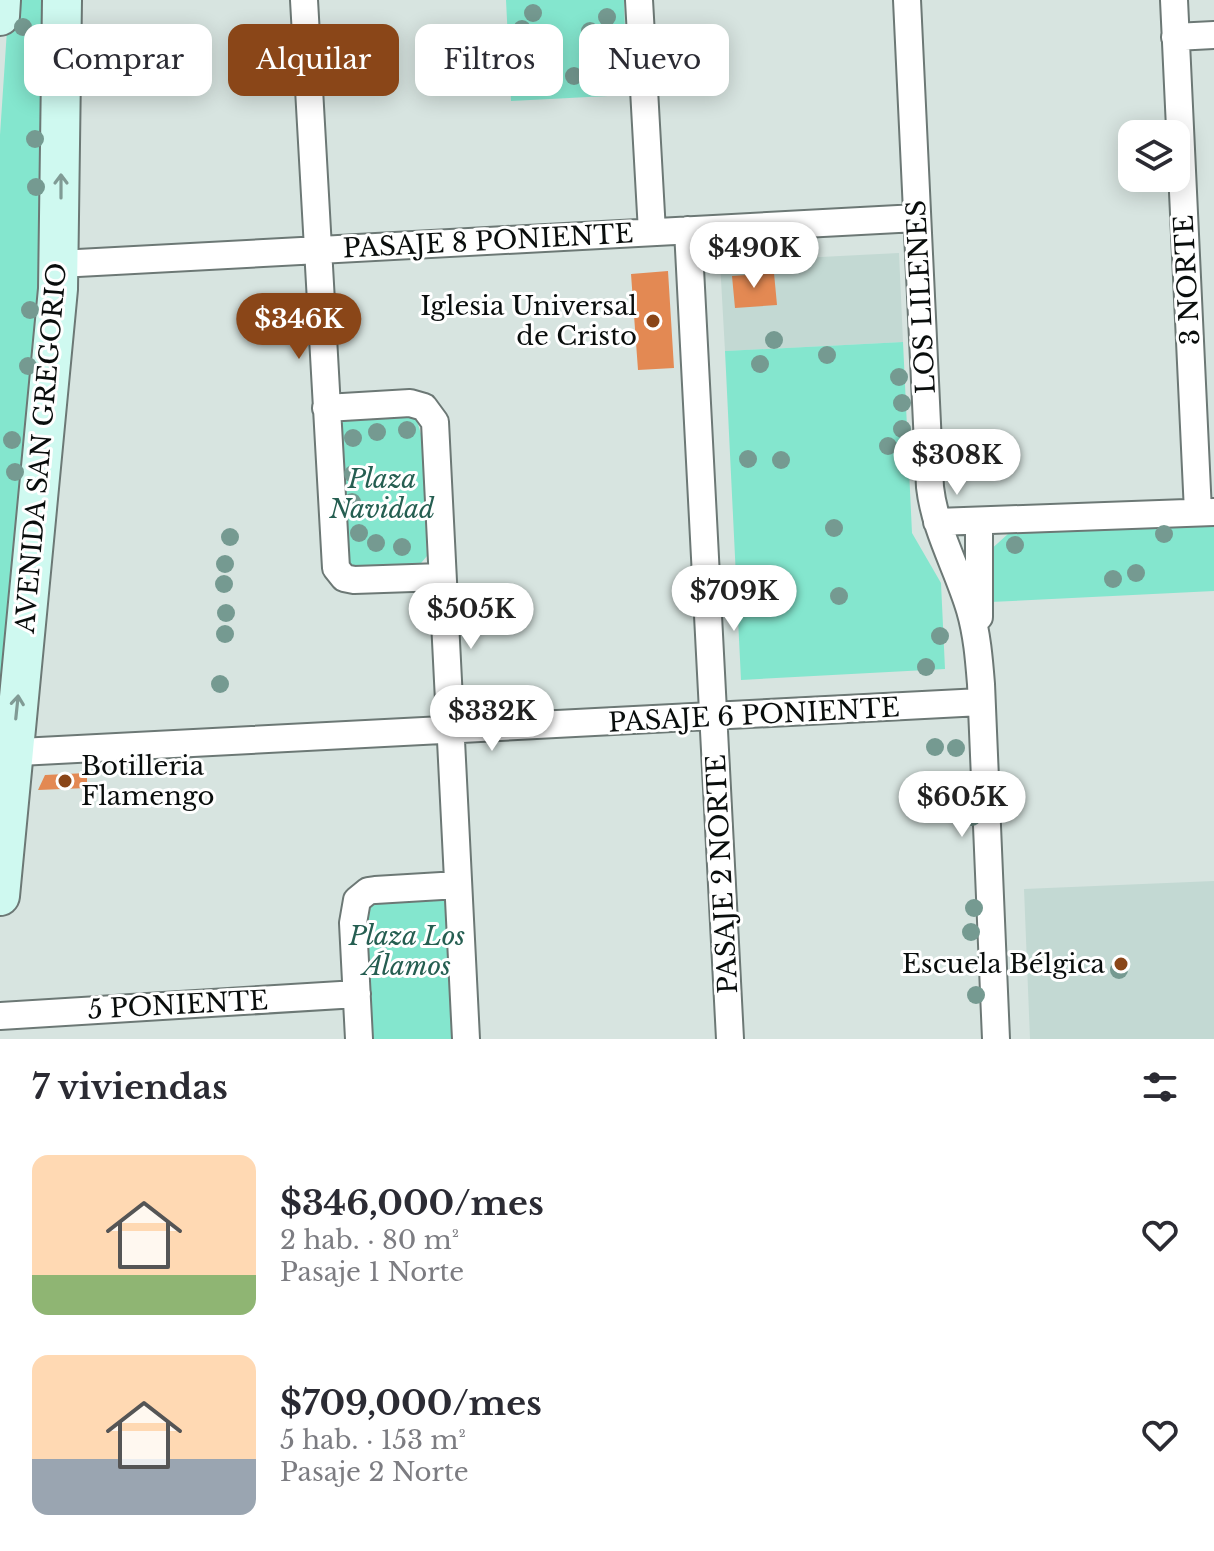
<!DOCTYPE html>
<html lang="es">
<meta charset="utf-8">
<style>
body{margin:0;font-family:"Libre Baskerville",serif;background:#f7f7f7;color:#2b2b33;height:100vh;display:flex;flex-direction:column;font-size:30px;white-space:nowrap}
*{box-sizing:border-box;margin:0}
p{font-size:26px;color:#7c7c81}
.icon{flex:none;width:44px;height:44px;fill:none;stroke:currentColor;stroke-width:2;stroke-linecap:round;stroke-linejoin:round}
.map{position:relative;height:1039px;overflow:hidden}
.sheet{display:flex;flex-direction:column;background:#fff;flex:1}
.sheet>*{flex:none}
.banner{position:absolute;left:24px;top:24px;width:800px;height:72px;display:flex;gap:16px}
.fabs{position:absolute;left:1118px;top:120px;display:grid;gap:16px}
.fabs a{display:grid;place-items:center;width:72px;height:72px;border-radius:16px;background:#fff;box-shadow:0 4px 20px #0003;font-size:40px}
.price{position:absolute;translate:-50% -68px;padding:0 18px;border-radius:28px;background:#fff;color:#222;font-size:26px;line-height:52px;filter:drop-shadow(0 2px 4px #0008)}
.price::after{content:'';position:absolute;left:50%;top:48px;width:24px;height:18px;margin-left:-12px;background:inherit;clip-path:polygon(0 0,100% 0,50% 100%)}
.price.current{background:#8a4618;color:#fff}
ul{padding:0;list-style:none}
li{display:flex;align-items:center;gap:24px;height:200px;padding:0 32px}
li span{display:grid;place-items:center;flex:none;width:224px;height:160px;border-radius:16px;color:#555}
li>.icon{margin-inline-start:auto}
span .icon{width:96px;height:96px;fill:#fffc;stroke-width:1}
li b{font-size:34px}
h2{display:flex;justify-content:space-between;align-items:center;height:96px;padding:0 32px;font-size:34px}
.pill{padding:0 28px;border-radius:16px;background:#fff;box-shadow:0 4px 20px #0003;font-size:28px;line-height:72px}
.pill.current{background:#8a4618;color:#fff}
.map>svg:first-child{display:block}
.built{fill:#c3d9d3}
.green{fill:#84e6ce}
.building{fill:#e38953}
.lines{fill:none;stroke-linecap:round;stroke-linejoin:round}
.street-casing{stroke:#6c7875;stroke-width:30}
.secondary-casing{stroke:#6c7875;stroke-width:42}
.street{stroke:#fff;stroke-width:26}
.secondary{stroke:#cff9f0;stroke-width:38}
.tree{fill:#759a91}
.oneway{stroke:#809b95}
.poi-dot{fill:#8a4618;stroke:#fff;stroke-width:3}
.labels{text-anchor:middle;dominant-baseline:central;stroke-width:6;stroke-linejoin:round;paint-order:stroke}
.street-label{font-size:26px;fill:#090d0c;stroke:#fff}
.poi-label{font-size:26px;fill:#090d0c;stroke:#fff;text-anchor:end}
.park-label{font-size:26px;font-style:italic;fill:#255e51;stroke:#fff}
</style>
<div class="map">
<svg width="1214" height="1039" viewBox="0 0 1214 1039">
<rect width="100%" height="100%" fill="#d7e4e0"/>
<!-- built -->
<path class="built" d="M899,253L903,342L725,351L720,262Z
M1214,881V1039H1030L1024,889Z"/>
<!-- green -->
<path class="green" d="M9,0H46L41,275L0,719V135Z
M506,0H624L627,95L511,101Z
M903,342L912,533L941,583L945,669L741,680L725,351Z
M402,415L416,418L422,437L427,556L416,569L365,573L347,566L339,418Z
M1214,524V591L990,602L988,552L1008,534Z
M442,898L447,903L454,1039H369L362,919L367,904L375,900Z"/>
<!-- building -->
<path class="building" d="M668,271L674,368L638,370L631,274Z
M774,273L777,305L735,308L732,276Z
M87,773V788L38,790L45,775Z"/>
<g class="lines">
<defs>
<path id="street" d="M304,0L336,568L344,578L354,580L442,577
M639,0L652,232
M907,0L930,487C935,531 958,569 970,610C977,634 979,659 981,684L996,1039
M1174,0L1198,512
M1175,37L1214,35
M688,230L730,1039
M59,264L917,218
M326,408L410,403L424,407L435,422L466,1039
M979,521V617
M937,522L1214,512
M0,753L981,702
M0,1016L357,994
M359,1039L353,923L357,900L368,891L375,890L458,885"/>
<path id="secondary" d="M0,16L1,0
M0,896L58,289L62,0"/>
</defs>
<!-- street casing -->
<use href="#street" class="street-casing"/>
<!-- secondary casing -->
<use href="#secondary" class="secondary-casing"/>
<!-- street -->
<use href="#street" class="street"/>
<!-- secondary -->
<use href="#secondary" class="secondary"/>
</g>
<!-- trees -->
<g class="tree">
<circle cx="533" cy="13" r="9"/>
<circle cx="607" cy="17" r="9"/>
<circle cx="23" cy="27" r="9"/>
<circle cx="522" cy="29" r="9"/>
<circle cx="590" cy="31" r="9"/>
<circle cx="574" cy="76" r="9"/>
<circle cx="35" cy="139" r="9"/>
<circle cx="36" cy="187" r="9"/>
<circle cx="30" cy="310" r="9"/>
<circle cx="774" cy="340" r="9"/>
<circle cx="827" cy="355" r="9"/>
<circle cx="760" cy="364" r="9"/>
<circle cx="28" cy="366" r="9"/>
<circle cx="899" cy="377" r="9"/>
<circle cx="902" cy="403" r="9"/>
<circle cx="902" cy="429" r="9"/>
<circle cx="407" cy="430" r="9"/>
<circle cx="377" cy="432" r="9"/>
<circle cx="353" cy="438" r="9"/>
<circle cx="12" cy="440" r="9"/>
<circle cx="888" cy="446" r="9"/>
<circle cx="748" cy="459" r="9"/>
<circle cx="781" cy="460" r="9"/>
<circle cx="15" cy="472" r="9"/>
<circle cx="353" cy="474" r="9"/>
<circle cx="352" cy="502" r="9"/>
<circle cx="834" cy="528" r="9"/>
<circle cx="359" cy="533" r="9"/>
<circle cx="1164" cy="534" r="9"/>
<circle cx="230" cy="537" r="9"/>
<circle cx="376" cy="543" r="9"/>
<circle cx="1015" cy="545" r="9"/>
<circle cx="402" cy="547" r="9"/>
<circle cx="225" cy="564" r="9"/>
<circle cx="1136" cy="573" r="9"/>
<circle cx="1113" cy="579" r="9"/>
<circle cx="224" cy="584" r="9"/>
<circle cx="839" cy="596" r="9"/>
<circle cx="226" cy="613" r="9"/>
<circle cx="225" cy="634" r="9"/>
<circle cx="940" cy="636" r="9"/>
<circle cx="926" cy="667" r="9"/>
<circle cx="220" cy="684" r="9"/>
<circle cx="935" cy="747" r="9"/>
<circle cx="956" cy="748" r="9"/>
<circle cx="972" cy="817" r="9"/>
<circle cx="974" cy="908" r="9"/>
<circle cx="971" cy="932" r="9"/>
<circle cx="1119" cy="970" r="9"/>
<circle cx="976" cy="995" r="9"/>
</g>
<!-- one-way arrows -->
<defs><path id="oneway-shaft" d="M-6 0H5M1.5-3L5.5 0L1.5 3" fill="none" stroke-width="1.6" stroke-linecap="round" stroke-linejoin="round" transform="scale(2)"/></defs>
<g class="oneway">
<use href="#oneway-shaft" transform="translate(61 186) rotate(-90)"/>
<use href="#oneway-shaft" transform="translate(17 707) rotate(-84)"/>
</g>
<!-- markers -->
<g class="poi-dot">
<circle cx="653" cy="321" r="8"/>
<circle cx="65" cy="781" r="8"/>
<circle cx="1121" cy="964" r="8"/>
</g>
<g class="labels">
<!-- street labels -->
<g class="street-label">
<text transform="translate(488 241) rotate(-3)">PASAJE 8 PONIENTE</text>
<text transform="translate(1187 280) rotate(-93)">3 NORTE</text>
<text transform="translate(921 297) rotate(-93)">LOS LILENES</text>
<text transform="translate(41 448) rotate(-85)">AVENIDA SAN GREGORIO</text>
<text transform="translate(754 715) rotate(-3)">PASAJE 6 PONIENTE</text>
<text transform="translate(722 874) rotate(-93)">PASAJE 2 NORTE</text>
<text transform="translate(178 1005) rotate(-3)">5 PONIENTE</text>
</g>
<!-- poi labels -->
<g class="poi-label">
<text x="637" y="306">Iglesia Universal<tspan x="637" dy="30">de Cristo</tspan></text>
<text x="81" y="766" text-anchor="start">Botilleria<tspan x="81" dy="30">Flamengo</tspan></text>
<text x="1105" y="964">Escuela Bélgica</text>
</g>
<!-- park labels -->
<g class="park-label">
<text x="382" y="479">Plaza<tspan x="382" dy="30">Navidad</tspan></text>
<text x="407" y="936">Plaza Los<tspan x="407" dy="30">Álamos</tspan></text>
</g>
</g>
</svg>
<div class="fabs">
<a><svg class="icon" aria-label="layers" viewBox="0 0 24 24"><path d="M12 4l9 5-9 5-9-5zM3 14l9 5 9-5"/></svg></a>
</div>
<b class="price" style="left:754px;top:290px">$490K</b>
<b class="price current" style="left:299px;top:361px">$346K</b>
<b class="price" style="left:957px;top:497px">$308K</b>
<b class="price" style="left:734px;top:633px">$709K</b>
<b class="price" style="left:471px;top:651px">$505K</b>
<b class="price" style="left:492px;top:753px">$332K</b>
<b class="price" style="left:962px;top:839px">$605K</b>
<div class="banner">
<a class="pill">Comprar</a>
<a class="pill current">Alquilar</a>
<a class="pill">Filtros</a>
<a class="pill">Nuevo</a>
</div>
</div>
<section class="sheet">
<h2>7 viviendas<svg class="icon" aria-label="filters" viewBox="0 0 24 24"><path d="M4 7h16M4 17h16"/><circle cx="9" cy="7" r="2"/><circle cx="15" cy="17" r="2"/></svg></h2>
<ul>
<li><span style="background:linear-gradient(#ffd9b3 75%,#8fb573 0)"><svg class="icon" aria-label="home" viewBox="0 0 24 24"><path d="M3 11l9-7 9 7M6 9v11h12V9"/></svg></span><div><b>$346,000/mes</b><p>2 hab. · 80 m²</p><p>Pasaje 1 Norte</p></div><svg class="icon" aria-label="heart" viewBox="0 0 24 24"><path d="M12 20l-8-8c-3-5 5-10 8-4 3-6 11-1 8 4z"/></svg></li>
<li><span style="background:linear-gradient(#ffd9b3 65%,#9aa5b1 0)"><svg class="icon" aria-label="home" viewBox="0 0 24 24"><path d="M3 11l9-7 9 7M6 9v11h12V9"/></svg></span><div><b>$709,000/mes</b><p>5 hab. · 153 m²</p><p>Pasaje 2 Norte</p></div><svg class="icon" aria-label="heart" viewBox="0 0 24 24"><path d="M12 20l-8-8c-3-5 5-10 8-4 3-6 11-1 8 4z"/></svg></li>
</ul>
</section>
